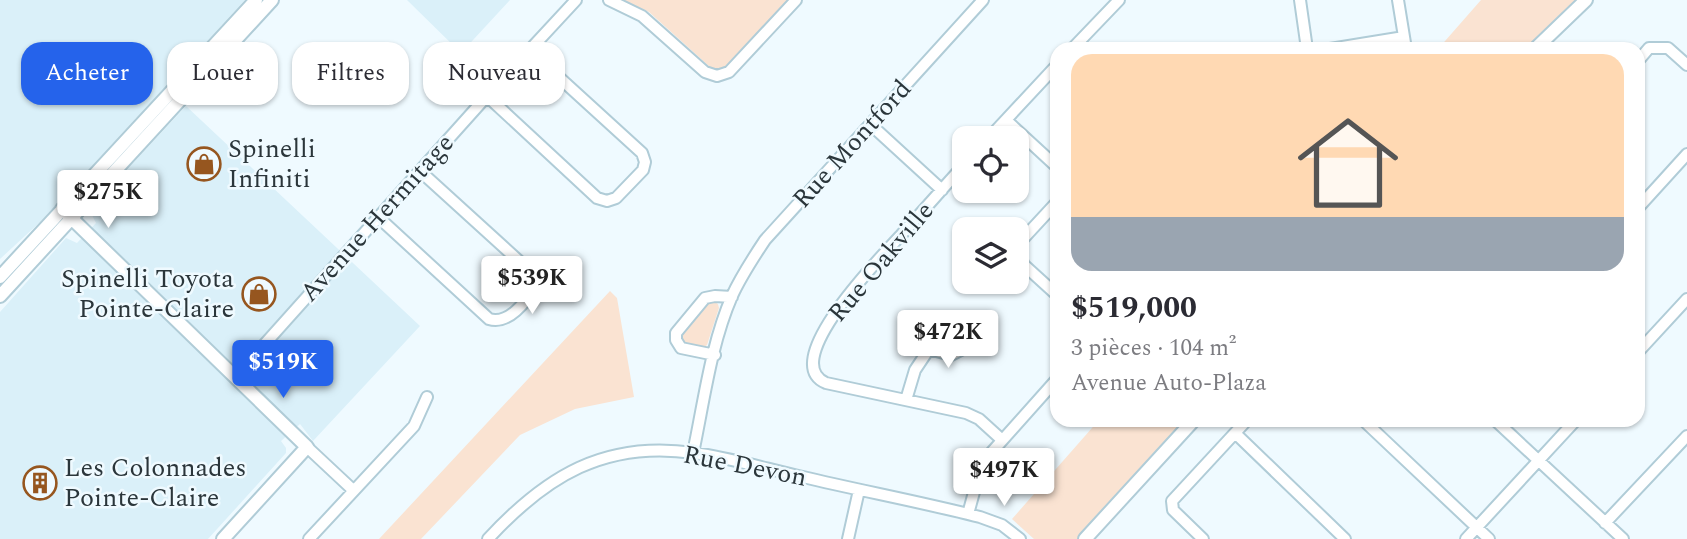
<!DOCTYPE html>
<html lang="fr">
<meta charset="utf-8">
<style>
body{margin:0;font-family:Spectral,serif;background:#f2f2f3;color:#2b2b33;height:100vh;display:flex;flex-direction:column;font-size:26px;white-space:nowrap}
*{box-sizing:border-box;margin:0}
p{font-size:23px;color:#7c7c81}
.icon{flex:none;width:38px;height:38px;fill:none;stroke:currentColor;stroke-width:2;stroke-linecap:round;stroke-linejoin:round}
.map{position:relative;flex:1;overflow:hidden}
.side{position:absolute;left:1050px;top:42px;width:595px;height:385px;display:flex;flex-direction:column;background:#fff;border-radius:21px;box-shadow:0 2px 5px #0004}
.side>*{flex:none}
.guide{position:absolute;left:21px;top:42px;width:665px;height:63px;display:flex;gap:14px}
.buttons{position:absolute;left:952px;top:126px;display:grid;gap:14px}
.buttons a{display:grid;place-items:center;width:77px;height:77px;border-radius:14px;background:#fff;box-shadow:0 2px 5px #0004;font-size:35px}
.price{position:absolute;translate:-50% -60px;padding:0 16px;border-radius:7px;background:#fff;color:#222;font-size:23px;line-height:46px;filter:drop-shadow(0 2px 4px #0008)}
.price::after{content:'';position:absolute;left:50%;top:42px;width:21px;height:16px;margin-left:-10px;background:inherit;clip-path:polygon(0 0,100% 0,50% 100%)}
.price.current{background:#2563eb;color:#fff}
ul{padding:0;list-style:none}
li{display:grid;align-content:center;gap:14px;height:371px;padding:0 21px}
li+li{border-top:2px solid #e1e1e2}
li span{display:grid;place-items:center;height:217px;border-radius:21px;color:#555}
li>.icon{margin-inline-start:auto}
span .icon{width:126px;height:126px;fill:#fffc;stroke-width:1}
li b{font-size:30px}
.tag{padding:0 24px;border-radius:21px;background:#fff;box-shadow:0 2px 5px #0004;font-size:24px;line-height:63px}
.tag.current{background:#2563eb;color:#fff}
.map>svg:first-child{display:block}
.built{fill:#daf0f9}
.green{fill:#fae3d2}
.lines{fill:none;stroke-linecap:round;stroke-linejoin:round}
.minor-casing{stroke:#b0ccd7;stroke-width:14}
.tertiary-casing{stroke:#b0ccd7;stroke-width:16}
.minor{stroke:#fff;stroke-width:10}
.tertiary{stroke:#fff;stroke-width:12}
.labels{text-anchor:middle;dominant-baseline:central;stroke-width:5;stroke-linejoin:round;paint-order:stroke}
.street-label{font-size:26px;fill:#2b363b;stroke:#effaff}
.poi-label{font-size:26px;fill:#2b363b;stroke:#effaff;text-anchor:start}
</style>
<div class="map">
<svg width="1687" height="539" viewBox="0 0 1687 539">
<rect width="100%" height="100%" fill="#effaff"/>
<!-- built -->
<path class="built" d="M0,0H245L39,223L0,259Z
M407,0H510L461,53Z
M186,106L420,326L313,441L300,424L281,441L286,448V453L208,539H0V312L66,238L77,243L96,223L92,215L96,203Z"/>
<!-- green -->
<path class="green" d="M623,0H788L727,67L719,70L711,68L649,12Z
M1481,0H1578L1557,17L1529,49H1438Z
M610,291L617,298L634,397L575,409L520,435L421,539H379Z
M713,301L718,304L719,308L707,345L703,348L689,346L682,339C683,326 701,307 713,301Z
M1099,420H1186L1077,539H1034L1012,519Z"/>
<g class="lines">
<defs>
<path id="minor" d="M609,0L642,16L705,72L717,76L729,72L796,0
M1300,0L1307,49
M1398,0L1406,49
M1072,49L1119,0
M1330,49L1404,37
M1638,61L1649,48H1668L1687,65
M487,96L597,198L607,201L616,198L643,170L645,162L642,153L529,50
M1006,120L1057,167
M870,124L942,190
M989,138L1057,65
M964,165C943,188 923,211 902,234C885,253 776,362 826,383L966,413L979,419L1001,439
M1057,202L1021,241L1018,252L1024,265L1057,295
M1638,208L1687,154
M378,217L489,319C508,325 527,302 534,286L530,271L420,171
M948,326L961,332L964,341L961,350L951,355L929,349L939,330Z
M1638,352L1687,299
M715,355L681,348L676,340V333L705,298L715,296L732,297
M236,376L487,96L576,0
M906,400L915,370L929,349
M1363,420L1489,539
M1495,420L1623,539
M1235,433L1345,539
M307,447L353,490
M693,453C704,401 711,344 732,296C741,276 753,258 765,240L983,0
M968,514L982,463L1057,379
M1605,523L1687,436
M309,539L414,426L427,397
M488,539C546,476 605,440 694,453C731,458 767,469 803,477C862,491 921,502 980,517L1002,525L1020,539
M848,539L859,490
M1203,539L1173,510L1172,501L1247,420
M1466,539L1576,420"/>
<path id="tertiary" d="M1535,49L1586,0
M62,209L307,447L223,539
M0,277L256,0
M0,296L272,0
M1085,539L1194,420"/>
</defs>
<!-- minor casing -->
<use href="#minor" class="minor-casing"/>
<!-- tertiary casing -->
<use href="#tertiary" class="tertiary-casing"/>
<!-- minor -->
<use href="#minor" class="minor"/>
<!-- tertiary -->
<use href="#tertiary" class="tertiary"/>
</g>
<!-- icons -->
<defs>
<symbol id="shop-ring" viewBox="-11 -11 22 22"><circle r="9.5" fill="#effaff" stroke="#96561f" stroke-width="1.5"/><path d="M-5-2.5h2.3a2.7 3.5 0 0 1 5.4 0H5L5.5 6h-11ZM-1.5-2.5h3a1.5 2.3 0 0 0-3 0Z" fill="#96561f"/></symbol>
<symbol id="building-ring" viewBox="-11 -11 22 22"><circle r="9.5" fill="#effaff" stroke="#96561f" stroke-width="1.5"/><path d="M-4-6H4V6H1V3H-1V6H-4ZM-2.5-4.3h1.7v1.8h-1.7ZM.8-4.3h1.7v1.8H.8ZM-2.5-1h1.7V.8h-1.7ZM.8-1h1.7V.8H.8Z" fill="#96561f"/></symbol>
</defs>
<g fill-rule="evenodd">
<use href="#shop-ring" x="185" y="145" width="38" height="38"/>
<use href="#shop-ring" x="240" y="275" width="38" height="38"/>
<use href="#building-ring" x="21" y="464" width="38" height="38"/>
</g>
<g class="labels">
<!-- street labels -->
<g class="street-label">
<text transform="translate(852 144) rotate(-48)">Rue Montford</text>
<text transform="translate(377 218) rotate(-48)">Avenue Hermitage</text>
<text transform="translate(881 262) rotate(-50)">Rue Oakville</text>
<text transform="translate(745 466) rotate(11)">Rue Devon</text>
</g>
<!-- poi labels -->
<g class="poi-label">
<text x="228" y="149">Spinelli<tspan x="228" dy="30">Infiniti</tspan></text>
<text x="234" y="279" text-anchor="end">Spinelli Toyota<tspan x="234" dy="30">Pointe-Claire</tspan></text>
<text x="64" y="468">Les Colonnades<tspan x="64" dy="30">Pointe-Claire</tspan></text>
</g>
</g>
</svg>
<div class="buttons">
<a><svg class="icon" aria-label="locate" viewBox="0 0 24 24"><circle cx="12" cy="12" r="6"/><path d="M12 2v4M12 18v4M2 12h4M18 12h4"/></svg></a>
<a><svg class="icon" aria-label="layers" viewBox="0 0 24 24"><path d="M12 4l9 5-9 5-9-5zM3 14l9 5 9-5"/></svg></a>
</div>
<b class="price" style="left:108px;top:230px">$275K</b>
<b class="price" style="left:532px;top:316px">$539K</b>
<b class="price" style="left:948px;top:370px">$472K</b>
<b class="price current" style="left:283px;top:400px">$519K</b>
<b class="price" style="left:1004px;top:508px">$497K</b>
<div class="guide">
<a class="tag current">Acheter</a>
<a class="tag">Louer</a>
<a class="tag">Filtres</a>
<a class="tag">Nouveau</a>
</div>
<section class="side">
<ul>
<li><span style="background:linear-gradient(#ffd9b3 75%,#9aa5b1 0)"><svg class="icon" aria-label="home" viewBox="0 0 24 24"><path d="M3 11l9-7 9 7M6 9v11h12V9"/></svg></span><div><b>$519,000</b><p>3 pièces · 104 m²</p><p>Avenue Auto-Plaza</p></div></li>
</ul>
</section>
</div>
